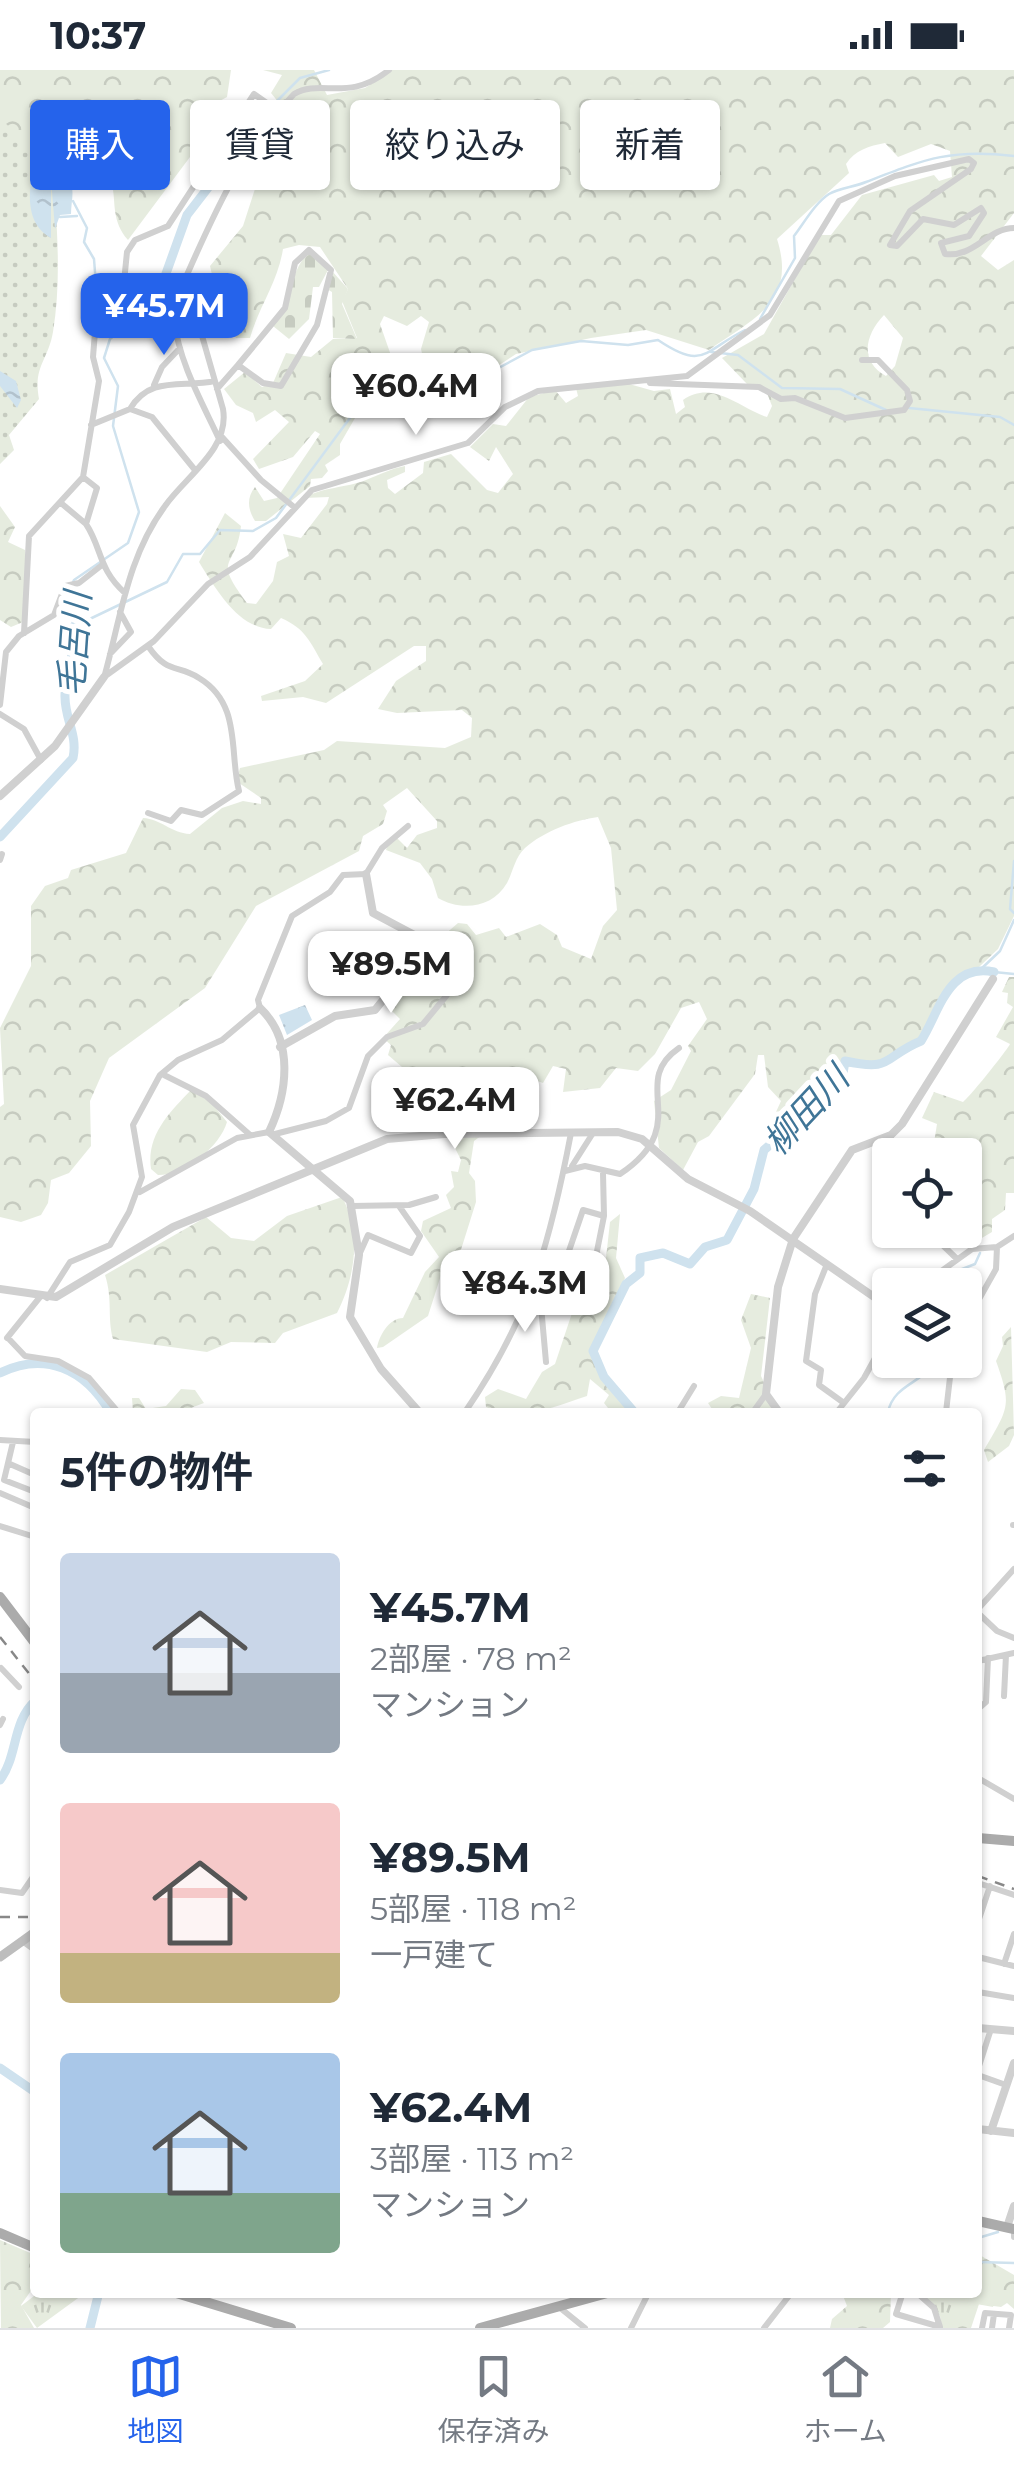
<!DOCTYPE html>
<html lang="ja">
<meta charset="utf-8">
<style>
body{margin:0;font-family:Montserrat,"Noto Sans JP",sans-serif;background:#f2f2f3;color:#1f2937;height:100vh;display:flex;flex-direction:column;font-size:38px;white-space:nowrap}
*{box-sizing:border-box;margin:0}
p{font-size:32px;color:#747a83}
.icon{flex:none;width:55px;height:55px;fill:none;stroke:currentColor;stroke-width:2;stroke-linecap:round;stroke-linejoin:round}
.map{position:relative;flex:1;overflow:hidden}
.sheet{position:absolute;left:30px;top:1338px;width:952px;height:890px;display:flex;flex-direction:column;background:#fff;border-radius:10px;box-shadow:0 2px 8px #0004}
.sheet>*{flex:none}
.banner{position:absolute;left:30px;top:30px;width:955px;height:90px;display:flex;gap:20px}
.buttons{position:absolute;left:872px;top:1068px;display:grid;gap:20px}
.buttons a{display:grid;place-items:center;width:110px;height:110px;border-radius:10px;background:#fff;box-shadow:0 2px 8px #0004;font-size:50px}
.price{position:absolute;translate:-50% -85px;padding:0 22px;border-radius:20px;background:#fff;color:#222;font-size:32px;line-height:65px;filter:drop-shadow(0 2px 5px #0008)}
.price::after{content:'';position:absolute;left:50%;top:60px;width:30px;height:22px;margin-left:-15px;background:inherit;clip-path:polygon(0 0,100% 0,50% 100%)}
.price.on{background:#2563eb;color:#fff}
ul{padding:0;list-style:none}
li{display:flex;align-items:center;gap:30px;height:250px;padding:0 30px}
li span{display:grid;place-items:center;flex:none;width:280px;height:200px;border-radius:10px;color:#555}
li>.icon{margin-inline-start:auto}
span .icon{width:120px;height:120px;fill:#fffc;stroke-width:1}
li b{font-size:42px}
h2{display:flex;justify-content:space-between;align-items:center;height:120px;padding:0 30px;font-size:42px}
.tag{padding:0 35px;border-radius:10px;background:#fff;box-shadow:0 2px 8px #0004;font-size:35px;line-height:90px}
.tag.on{background:#2563eb;color:#fff}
.status{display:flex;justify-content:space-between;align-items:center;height:70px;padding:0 50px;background:#fff;direction:ltr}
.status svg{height:28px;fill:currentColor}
.menu{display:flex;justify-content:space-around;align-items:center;height:140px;border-top:2px solid #e0e1e3;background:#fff;font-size:28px;color:#747a83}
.menu a{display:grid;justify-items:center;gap:5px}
.menu .on{color:#2563eb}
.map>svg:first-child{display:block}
.grass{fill:url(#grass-dots)}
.forest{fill:url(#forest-crowns);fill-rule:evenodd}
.cemetery{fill:url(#cemetery-stones)}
.park{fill:url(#park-tufts)}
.water{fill:url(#water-ripples)}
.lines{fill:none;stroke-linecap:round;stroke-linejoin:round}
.stream{stroke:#cfe2ee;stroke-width:2.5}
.river{stroke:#cfe2ee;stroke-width:9}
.minor{stroke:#d0d0d0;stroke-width:6}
.tertiary{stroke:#d0d0d0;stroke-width:8}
.secondary{stroke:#bdbdbd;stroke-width:9}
.primary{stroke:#ababab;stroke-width:10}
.rail{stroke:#888;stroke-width:2.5;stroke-dasharray:10 8;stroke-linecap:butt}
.labels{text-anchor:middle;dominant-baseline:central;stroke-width:10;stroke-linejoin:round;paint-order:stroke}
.water-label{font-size:35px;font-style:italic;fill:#3f7597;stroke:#fff}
</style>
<div class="status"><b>10:37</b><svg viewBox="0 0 49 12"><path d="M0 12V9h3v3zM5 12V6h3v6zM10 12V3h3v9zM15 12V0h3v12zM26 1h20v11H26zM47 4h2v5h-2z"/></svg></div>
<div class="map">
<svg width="1014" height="2258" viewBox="0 0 1014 2258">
<defs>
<pattern id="grass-dots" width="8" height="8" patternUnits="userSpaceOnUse" patternTransform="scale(2.5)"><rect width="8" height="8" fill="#e6ecdf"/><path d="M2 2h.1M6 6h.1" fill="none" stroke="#c6cbc0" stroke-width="1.8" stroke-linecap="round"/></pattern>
<pattern id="forest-crowns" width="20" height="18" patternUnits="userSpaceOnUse" patternTransform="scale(2.5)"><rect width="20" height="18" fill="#e6ecdf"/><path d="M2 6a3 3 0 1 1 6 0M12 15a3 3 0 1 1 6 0" fill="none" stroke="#c6cbc0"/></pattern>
<pattern id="cemetery-stones" width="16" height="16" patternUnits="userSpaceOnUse" patternTransform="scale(2.5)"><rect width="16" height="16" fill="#e6ecdf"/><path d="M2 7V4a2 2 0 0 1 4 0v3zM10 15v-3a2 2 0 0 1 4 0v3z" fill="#c6cbc0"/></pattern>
<pattern id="park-tufts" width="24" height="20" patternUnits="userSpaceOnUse" patternTransform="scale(2.5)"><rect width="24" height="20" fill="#e6ecdf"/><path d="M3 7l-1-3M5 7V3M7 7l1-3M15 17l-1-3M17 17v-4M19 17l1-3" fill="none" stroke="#c6cbc0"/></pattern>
<pattern id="water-ripples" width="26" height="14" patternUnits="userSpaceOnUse" patternTransform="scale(2.5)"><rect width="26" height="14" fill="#cfe2ee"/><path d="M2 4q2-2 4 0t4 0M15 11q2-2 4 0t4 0" fill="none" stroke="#b2c2cd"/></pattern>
</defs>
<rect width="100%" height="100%" fill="#fff"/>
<!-- grass -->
<path class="grass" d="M0,36L52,79C55,139 63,202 53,262C48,291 33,296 39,329L9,365L14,380L0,394Z"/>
<!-- forest -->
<path class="forest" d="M0,0H231L227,27L203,40L190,87L128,170C96,133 143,96 58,94L47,78L32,79L0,48Z
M263,0H314L327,25L365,18L392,0H1014V143L981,186L998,200L1014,190V846L998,879L979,897L955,908L917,972L907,974L882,994L836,998L803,1041L774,1064H766L781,1031L768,1017L764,985H758L755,1004L709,1066L698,1072L683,1100L659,1078L654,1031L671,1020L691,981L688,976L707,949L699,932L681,938L655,984L638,1001L616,998L600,1018L563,1022L566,999L553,996L543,1013L517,1004L515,1024L494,1038V1056L474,1071L469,1103L475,1111L476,1132L459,1186L442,1202L428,1246L383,1277L377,1278C379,1266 389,1248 403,1248L425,1202L439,1187L421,1161L423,1151L451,1138L446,1125L454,1117L451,1101L458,1102L461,1090L455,1078L472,1058L470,1043L482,1024L449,1005L422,1003L397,1021L402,997L388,985L391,975L383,968L400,949L392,941L400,928L444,895V890H430L428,879L458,853L467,854L476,865L499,858L506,867L540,854L557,865L562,877L591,889L603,856L617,840L611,778L598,747C575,750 544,761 525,778C515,787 513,802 507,813C492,839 460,841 438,828L432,809L420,793L386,780L389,771L397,768L407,778L417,765L437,758V751L407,718L383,735L387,741L383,754L363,766L359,781L256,836L205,918L109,988L90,1031L91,1076L69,1103L51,1110L48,1133L41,1145L21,1152L0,1147V1037L4,1034L0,958L31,896V836L45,816L68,808L71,800L126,783L143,748C161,749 171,763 190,764L222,738L243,731L261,734V728L236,711L240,698L324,680L337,671L445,678L471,667L472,648L462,640L397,643L378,639L396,611L426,591V576H414L326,633L303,627L262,631L261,626L305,611L323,594C310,572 306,559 281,548L271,559C239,558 218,522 202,497L199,492L225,443L241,456C236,501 211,485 247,533L256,534L273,511L277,492L289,486L283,464L301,468L327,434L329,427L304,428C322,417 346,418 366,410C381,404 390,399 405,396V402L387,410L388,418L395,424L423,403L424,392L451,384L487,420L498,423L513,404L496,377L489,391L470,377L493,354L506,356L529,327L555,320L566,333L578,326L576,318L629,314L654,321L670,319L676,344L685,337L683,330C713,309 739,338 767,347L772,336L765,318L747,314L722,288L764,264L816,171L821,165H831L862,125L934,105L939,111L952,107L950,81L931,74L898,87L885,73C869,76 855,80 846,94L849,103L777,169C797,232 754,248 709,280L646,260L591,268L516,284L462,319L433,314L431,329L447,335L414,343L405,335L412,316L423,313L427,306L421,279L429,252L421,246L407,256L384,246L380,254L395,297L390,313L399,334L394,340L355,348L340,374V385L325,395L328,401L322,408L311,409L310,416L266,451H255C248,440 246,428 255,417L264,431L277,428L320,364L315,361L293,387L259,399L253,389L289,352L275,340L256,352L253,343L236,335L224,319L245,302L262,317L273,313L286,283L311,287L333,269L357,268L342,231L348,219L320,177L299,175L283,179C278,212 259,236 250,268H236L221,243L210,196L243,156L262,97L271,91L289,95L300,117L312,115C296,84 294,49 271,23L282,5ZM884,245L903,268L895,296L886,306C859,291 865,265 884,245Z
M0,436L15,457L8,472L25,480V545L23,552L11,557L0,550Z
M1009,907H1014V1123H1006L1005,1140L992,1149V1162L970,1175L965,1085H932L937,1054L922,1048L934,1022L963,1032C970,1027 1008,979 1010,974L996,967L1013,937L1007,933L1008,923L1002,922Z
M191,1020L210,1031L227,1052C220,1076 186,1105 158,1105L151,1099C146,1065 170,1042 191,1020Z
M342,1127C362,1163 355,1208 337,1243L283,1263L275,1273L231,1272L207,1282L113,1269C107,1247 113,1230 105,1205L206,1147L231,1168L254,1171L287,1146Z
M620,1144L616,1188L625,1208L591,1280L614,1315L616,1327L638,1342L608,1338L604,1333L609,1325L590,1309L587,1326C556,1336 519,1353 486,1337L485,1327L498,1319L526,1329L542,1302L555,1294L577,1228L603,1215L610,1152Z
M751,1224L770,1228L761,1306L778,1342H714L708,1333L721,1326L739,1328L751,1278L741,1250Z
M1011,1257L1014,1365L1009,1376L988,1392L984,1380C1009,1337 1012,1336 996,1291L1003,1276L1002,1267Z
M181,1319L195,1320L204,1333L180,1342H133L132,1328H139L146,1339L166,1336Z
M0,2170L35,2185V2215L21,2235L34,2258H1Z
M978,2184L1014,2205V2239L1007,2233L1001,2237L979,2234L971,2258H942L939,2240L920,2223L979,2224Z
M842,2223H891L890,2252L883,2258H830L832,2249L847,2236Z"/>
<!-- cemetery -->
<path class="cemetery" d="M309,182L328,200L319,217H313L309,249L289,269L273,256C292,233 288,203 309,182Z
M332,201L348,219L342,234L357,269L333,268L332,222L325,218Z"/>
<!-- park -->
<path class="park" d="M978,2194L995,2198L1001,2209L993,2237L955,2230L957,2243L940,2246L922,2223L978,2222Z
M38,2223V2222L85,2223L37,2258L21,2236Z"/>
<!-- water -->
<path class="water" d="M41,95L51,103L52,96L57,97L58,104C79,111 71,127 71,144L60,145L55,159L51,109V168C26,154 28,125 33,99Z
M0,301L16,311L21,330L17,338L0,316Z
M305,935L312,950L287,965L279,945Z"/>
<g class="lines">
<!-- stream -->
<path class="stream" d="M268,40L300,8L329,0
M73,131L87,158L84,172L94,189L97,228L115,247L120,261L110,269L104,288L118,316L113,356L139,442L128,473L74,510L70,519L73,557L167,512L183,484H200L220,460L253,461L276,448L358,337L433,344L449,337L480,308L532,280L581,271L628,275L658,270C704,301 703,281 745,260
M60,147L77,146
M760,249L795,188L794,166C804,153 815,133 829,124C840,118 854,117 866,112C923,90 950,78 1014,86
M711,282L738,285L782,318L840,319L886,340
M909,338L1000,347L1014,355
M1014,791L1010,839L1014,843
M981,899L1000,881L1014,850
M994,902L1014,904
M964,1215L957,1201L975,1194L980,1183
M888,1342C894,1313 926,1313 934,1290
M978,2168L998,2162
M978,2192L1014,2193"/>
<!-- river -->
<path class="river" d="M120,261L154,237L187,145L268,40
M0,767L73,688C78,665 65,650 65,627C64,602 78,580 73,557
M0,1303C45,1281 85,1299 110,1342
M634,1342L604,1307L593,1281L626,1214L640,1203V1188L663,1183L690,1194L705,1177L727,1170L754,1119L764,1080L804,1045L822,1018L842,1010L845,991C894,1002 882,987 921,971C939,943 948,892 994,902
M0,1710C18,1686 12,1652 35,1631
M0,1998L35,2022
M90,2258L99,2222"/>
<!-- minor -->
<path class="minor" d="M309,180L331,200L317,255L281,316L263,313L238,295L285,238L295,193Z
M650,313L759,317L781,329L795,328L845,348L904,340L910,331L907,320L878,290H862
M154,315L162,297L180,278
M217,319L238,295
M130,339C150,305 182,318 215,311
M91,355L130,339L152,347L195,400
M222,367L261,410L294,437
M220,371C202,332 179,293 174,249C172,234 181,220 186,207C215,141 244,77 294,24C321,8 348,33 389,0
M83,407L97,418L86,454C102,478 98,499 125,523
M61,433L86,454
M24,563L29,466L83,407L99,311L93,287L95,262L124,212L127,182L135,170L168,156L254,24L281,43
M110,584L131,562L120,542
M105,604C121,546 128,486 165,436C186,406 230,379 223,339L186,210
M104,607L154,571L208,514L250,487L312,420L468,373L505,337L538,321L687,306L770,245L839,131L895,106L969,89L974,93L971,99L910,141L890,175L897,176L923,149L954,155L981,138L984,143L969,166L941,173L945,184C974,188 988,158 1014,158
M0,635L6,582L19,566L54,545L65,516L79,513L102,495
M0,644L24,659L41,690
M148,743L171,751L181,740L202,745L239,721C229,682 242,634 199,608C177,594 168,605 148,576
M0,790L2,784
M162,1004L206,1026L249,1064
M275,1064L326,1051L349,1038L368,986L387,967L423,954L447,925L465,890
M572,1096L593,1063
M565,1101L585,1096L620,1104C695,1054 627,1014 679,978
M603,1103L604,1146
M890,1107L891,1065
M140,1122L237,1068L269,1062
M352,1136L409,1135L436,1127
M927,1160L956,1188
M359,1185L368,1165L411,1183L420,1166L399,1136
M827,1194L815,1224L806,1291L821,1300L819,1315L844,1333
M542,1198L563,1205
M558,1213L583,1140L604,1146L597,1181L601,1216L588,1218L562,1206
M909,1215L919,1210L927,1214
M922,1215L972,1179L997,1177L1014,1166
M532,1225L541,1236L546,1292
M47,1228L70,1192L110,1175L129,1142L142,1107L133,1055L160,1005L178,990L222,970L260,938L258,930L292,846L330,822L343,805L366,804L382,778L408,756
M965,1254L996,1199L997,1177
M7,1268L40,1227
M8,1268L25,1286L58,1291L89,1308L118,1342
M465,1342C530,1248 550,1173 571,1063
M678,1342L694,1316
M753,1342L766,1324
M837,1342L864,1308L890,1261
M946,1342L952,1290
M0,1370L35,1372
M13,1372L4,1410L35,1422
M10,1394L35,1405
M0,1423L35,1438
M1013,1455H1014
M0,1456L35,1467
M978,1539L1014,1499
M978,1543L997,1561L1014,1568
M978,1591L1014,1583
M1,1598L19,1617
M1004,1626L1006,1585
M978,1639L986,1632L988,1588
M0,1655L3,1649
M978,1708L1014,1729
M978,1813L1014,1825
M0,1820L22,1823L35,1804
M978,1852L990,1816
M978,1887L1014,1896
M1004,1894L1014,1864
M978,1922L1014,1928
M978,1999L991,1959
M978,2005L1006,2015
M1014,2164V2167
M903,2222L896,2244L940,2257
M916,2222L934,2238L940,2257
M559,2237L585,2258
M631,2258L649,2222
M764,2258L792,2222
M982,2258L985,2243L1011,2245L1009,2258
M992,2258L994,2244"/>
<!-- tertiary -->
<path class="tertiary" d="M0,726L55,676L104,607
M260,938C294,970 288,1022 269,1062L350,1131L359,1185L350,1247L381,1299L419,1342
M280,977L335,946L375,940L392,919L420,898V868L373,843L366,804
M0,1219L56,1227L173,1157L387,1069L444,1064L618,1062L642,1069L688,1109L750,1141L890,1238
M779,1342L766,1324L778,1217L793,1169L852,1080L891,1065L902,1054L993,909
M24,1871L35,1879
M978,1958L1014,1961
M978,2059L1014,2063
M991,2061L1014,1993
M1007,2157L1014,2136"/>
<!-- secondary -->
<path class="secondary" d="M0,1887L35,1862"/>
<!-- primary -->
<path class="primary" d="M0,1527L35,1573
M978,1768L1014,1771
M978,2151L1014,2159
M0,2163L35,2178
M173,2222L291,2258
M480,2258L611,2222"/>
<!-- rail -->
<path class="rail" d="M0,1567L35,1611
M978,1806L1014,1819
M0,1847H35"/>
</g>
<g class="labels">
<!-- water labels -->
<g class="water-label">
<text transform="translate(74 574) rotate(-86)">毛呂川</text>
<text transform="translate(806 1040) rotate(-47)">柳田川</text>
</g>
</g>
</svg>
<div class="buttons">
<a><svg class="icon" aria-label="locate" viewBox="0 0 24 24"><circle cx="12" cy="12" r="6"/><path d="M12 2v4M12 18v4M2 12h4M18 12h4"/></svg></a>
<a><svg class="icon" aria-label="layers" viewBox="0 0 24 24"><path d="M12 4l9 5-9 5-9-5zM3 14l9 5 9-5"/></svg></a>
</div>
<b class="price on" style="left:164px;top:288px">¥45.7M</b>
<b class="price" style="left:416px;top:368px">¥60.4M</b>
<b class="price" style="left:391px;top:946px">¥89.5M</b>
<b class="price" style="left:455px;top:1082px">¥62.4M</b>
<b class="price" style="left:525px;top:1265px">¥84.3M</b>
<div class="banner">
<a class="tag on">購入</a>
<a class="tag">賃貸</a>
<a class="tag">絞り込み</a>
<a class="tag">新着</a>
</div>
<section class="sheet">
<h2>5件の物件<svg class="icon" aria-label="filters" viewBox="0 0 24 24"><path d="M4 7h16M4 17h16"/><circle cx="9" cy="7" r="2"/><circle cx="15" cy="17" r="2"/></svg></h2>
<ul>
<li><span style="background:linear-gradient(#c9d6e8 60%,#9aa5b1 0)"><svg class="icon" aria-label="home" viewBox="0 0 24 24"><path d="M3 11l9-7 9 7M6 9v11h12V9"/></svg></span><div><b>¥45.7M</b><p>2部屋 · 78 m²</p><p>マンション</p></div></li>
<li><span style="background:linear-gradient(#f6c9c9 75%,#c2b280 0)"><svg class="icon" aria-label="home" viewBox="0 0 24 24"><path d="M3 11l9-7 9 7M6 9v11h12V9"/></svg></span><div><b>¥89.5M</b><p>5部屋 · 118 m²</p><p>一戸建て</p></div></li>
<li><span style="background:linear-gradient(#a9c7e8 70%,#7fa58c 0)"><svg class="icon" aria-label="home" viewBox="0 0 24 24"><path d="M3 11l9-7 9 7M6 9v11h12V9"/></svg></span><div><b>¥62.4M</b><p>3部屋 · 113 m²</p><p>マンション</p></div></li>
</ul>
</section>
</div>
<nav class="menu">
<a class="on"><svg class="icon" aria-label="map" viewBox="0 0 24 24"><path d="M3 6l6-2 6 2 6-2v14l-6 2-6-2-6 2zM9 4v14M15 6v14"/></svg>地図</a>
<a><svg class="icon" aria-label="saved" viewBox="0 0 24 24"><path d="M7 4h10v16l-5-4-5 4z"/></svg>保存済み</a>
<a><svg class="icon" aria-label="home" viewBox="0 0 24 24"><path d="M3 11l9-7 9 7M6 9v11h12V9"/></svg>ホーム</a>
</nav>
